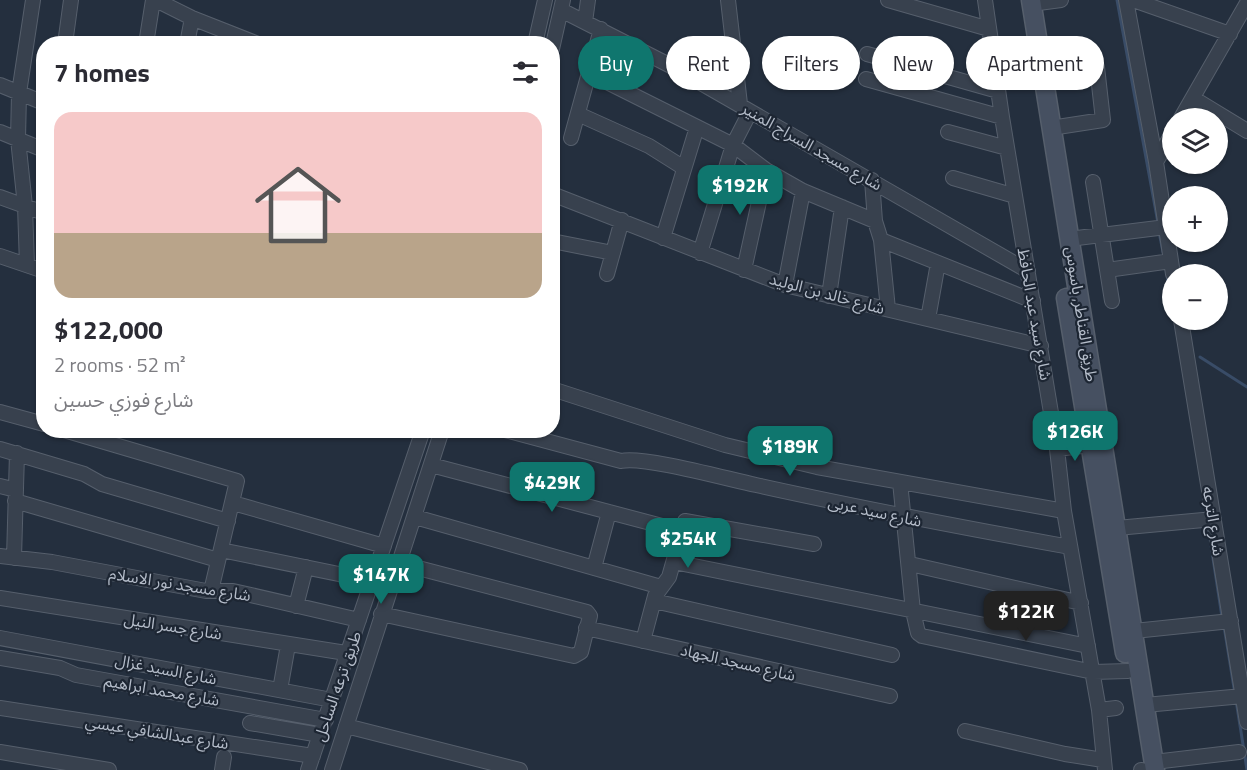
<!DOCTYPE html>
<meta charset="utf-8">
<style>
body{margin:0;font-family:"Titillium Web","Noto Sans Arabic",sans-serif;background:#f7f7f7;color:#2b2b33;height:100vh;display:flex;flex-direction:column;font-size:22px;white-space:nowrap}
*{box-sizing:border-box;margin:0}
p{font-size:20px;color:#7c7c81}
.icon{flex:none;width:33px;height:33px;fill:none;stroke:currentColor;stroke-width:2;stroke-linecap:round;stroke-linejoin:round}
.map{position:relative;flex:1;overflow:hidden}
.details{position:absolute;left:36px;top:36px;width:524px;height:402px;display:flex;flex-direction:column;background:#fff;border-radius:24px;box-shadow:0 2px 4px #0004}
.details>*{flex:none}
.guide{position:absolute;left:578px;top:36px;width:570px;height:54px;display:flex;gap:12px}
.fabs{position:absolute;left:1162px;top:108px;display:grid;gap:12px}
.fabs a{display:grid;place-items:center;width:66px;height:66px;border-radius:50%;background:#fff;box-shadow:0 2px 4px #0004;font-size:30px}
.price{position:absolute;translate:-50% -51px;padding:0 14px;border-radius:12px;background:#0f766e;color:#fff;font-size:20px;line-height:39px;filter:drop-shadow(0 2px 3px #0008)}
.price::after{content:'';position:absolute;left:50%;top:36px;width:18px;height:14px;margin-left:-9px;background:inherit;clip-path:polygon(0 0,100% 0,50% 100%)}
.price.selected{background:#222;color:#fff}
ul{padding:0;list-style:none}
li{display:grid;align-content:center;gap:12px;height:318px;padding:0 18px}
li+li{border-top:2px solid #e1e1e2}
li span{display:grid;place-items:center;height:186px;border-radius:18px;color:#555}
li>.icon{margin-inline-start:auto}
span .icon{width:108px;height:108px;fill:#fffc;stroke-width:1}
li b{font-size:26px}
h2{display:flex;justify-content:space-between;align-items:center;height:72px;padding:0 18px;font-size:26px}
.chip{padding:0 21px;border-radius:27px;background:#fff;box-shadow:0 2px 4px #0004;font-size:21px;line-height:54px}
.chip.selected{background:#0f766e;color:#fff}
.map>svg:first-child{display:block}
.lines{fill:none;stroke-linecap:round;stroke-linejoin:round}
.stream{stroke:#394c67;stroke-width:3}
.street-casing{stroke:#565f6c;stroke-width:16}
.secondary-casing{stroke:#565f6c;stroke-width:21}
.street{stroke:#38414e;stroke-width:14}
.secondary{stroke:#465061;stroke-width:18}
.labels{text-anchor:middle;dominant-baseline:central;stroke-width:4.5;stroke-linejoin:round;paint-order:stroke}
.street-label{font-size:16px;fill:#b4bcc9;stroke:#1d2633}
</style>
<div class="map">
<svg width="1247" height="770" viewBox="0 0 1247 770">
<rect width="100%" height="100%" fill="#242f3e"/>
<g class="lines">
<!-- stream -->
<path class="stream" d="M1117,0L1158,223
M1159,232L1163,252
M1167,276L1173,308
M1200,357L1247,387
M1209,532L1222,617
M1224,626L1235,694
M1236,700L1247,770"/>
<defs>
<path id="street" d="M156,0L192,18L258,44
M728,0L740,104
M888,0L989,29
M985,0L1002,117L1057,449L1064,511L1099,710L1105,770
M1126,0L1156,162L1173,274
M1133,0L1230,34
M1031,4L1061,0
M561,10L673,67L1028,271
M585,22L588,0
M65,44L71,0
M146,44L153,0
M187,44L192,18
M535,44L545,0
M552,49L563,0
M867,54L998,91
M1040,67L1090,63L1097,67L1103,120L1051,128
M589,73L733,145L766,170L803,191L875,221
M866,79L1002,117
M0,85L44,103
M1193,98L1247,131
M578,114L649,146L684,168
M1181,118L1247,3
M0,132L44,150
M948,132L1007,148
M571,138L601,29
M1156,162L1173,132
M953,178L1015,196
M872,180L875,221L881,240L888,309
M1093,182L1112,301
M552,194L785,285L1041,346
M0,197L44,213
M663,238L697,127
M1069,239L1166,227
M881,240L1033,301
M552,241L613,253
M700,253L733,145L750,112
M0,256L44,271
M27,265L25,206L18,139L19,93L33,0
M744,270L766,170
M1107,270L1171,261
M607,274L622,220
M785,285L803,191
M829,296L842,207
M928,319L938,263
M1181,320L1247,722
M552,389L725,445L817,467L1064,511
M0,412L44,424
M64,430L237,481L211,591
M505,430L621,461C645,456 727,479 756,485C860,508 965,528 1070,547
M0,449L84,474L102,484L228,521
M1057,449L1090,445
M431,465L681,531
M900,482L913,611L918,633L922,636L1093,672L1128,671
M0,486L16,490
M15,501L218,560
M233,503L384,546
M415,517L661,587
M1117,528L1214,519
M221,550L373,581
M0,556L52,562L206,591H233L359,620
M14,558L17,453
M674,562L1088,646
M910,564L1081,603
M594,568L609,512
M0,598L346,653
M654,601L892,655
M296,606L306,567
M381,614L574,656L581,652L590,616L587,612L399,563
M586,628L890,696
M1134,631L1231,621
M0,638L332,700
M643,641L655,596L669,577L685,521L814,544
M0,658L60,668L76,675L326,720
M280,690L288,645
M1145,705L1243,696
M0,708L313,756
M1099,710L1116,708
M250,723L320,735
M346,726L520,770
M965,731L1065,754L1103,760
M0,752L109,770
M1154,762L1239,752
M222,770L224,757
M308,770L423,430
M332,770L442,430
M1141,770H1142"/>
<path id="secondary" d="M1031,0L1155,770
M1066,298L1125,653"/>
</defs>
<!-- street casing -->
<use href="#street" class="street-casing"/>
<!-- secondary casing -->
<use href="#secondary" class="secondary-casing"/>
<!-- street -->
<use href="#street" class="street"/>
<!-- secondary -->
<use href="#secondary" class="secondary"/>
</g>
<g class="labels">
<!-- street labels -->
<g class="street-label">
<text transform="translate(812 146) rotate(30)">شارع مسجد السراج المنير</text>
<text transform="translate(827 293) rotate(15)">شارع خالد بن الوليد</text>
<text transform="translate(1035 314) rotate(80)">شارع سيد عبد الحافظ</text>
<text transform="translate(1082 314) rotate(81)">طريق القناطر, باسوس</text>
<text transform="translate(875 511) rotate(12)">شارع سيد عربى</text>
<text transform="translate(1214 521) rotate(81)">شارع الترعه</text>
<text transform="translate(180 584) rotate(9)">شارع مسجد نور الاسلام</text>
<text transform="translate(173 626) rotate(9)">شارع جسر النيل</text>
<text transform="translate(738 662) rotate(13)">شارع مسجد الجهاد</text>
<text transform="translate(166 669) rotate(11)">شارع السيد غزال</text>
<text transform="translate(337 686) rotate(-71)">طريق ترعه الساحل</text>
<text transform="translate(162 690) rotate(10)">شارع محمد ابراهيم</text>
<text transform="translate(157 732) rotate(9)">شارع عبدالشافي عيسي</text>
</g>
</g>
</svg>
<div class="fabs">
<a><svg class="icon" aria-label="layers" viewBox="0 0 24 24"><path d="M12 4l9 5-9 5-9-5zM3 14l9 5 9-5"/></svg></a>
<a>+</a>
<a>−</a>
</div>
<b class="price" style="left:740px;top:216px">$192K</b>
<b class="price" style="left:1075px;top:462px">$126K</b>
<b class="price" style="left:790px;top:477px">$189K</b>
<b class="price" style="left:552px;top:513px">$429K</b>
<b class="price" style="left:688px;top:569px">$254K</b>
<b class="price" style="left:381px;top:605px">$147K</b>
<b class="price selected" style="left:1026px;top:642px">$122K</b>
<div class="guide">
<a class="chip selected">Buy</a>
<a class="chip">Rent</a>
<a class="chip">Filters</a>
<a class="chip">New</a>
<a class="chip">Apartment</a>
</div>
<section class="details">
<h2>7 homes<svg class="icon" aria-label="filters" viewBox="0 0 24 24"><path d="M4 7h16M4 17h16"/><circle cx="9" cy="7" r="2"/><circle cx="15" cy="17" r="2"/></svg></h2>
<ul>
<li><span style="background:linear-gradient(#f6c9c9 65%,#b9a48a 0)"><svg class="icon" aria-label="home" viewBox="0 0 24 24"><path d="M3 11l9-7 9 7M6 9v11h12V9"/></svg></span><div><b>$122,000</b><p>2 rooms · 52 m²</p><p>شارع فوزي حسين</p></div></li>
</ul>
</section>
</div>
